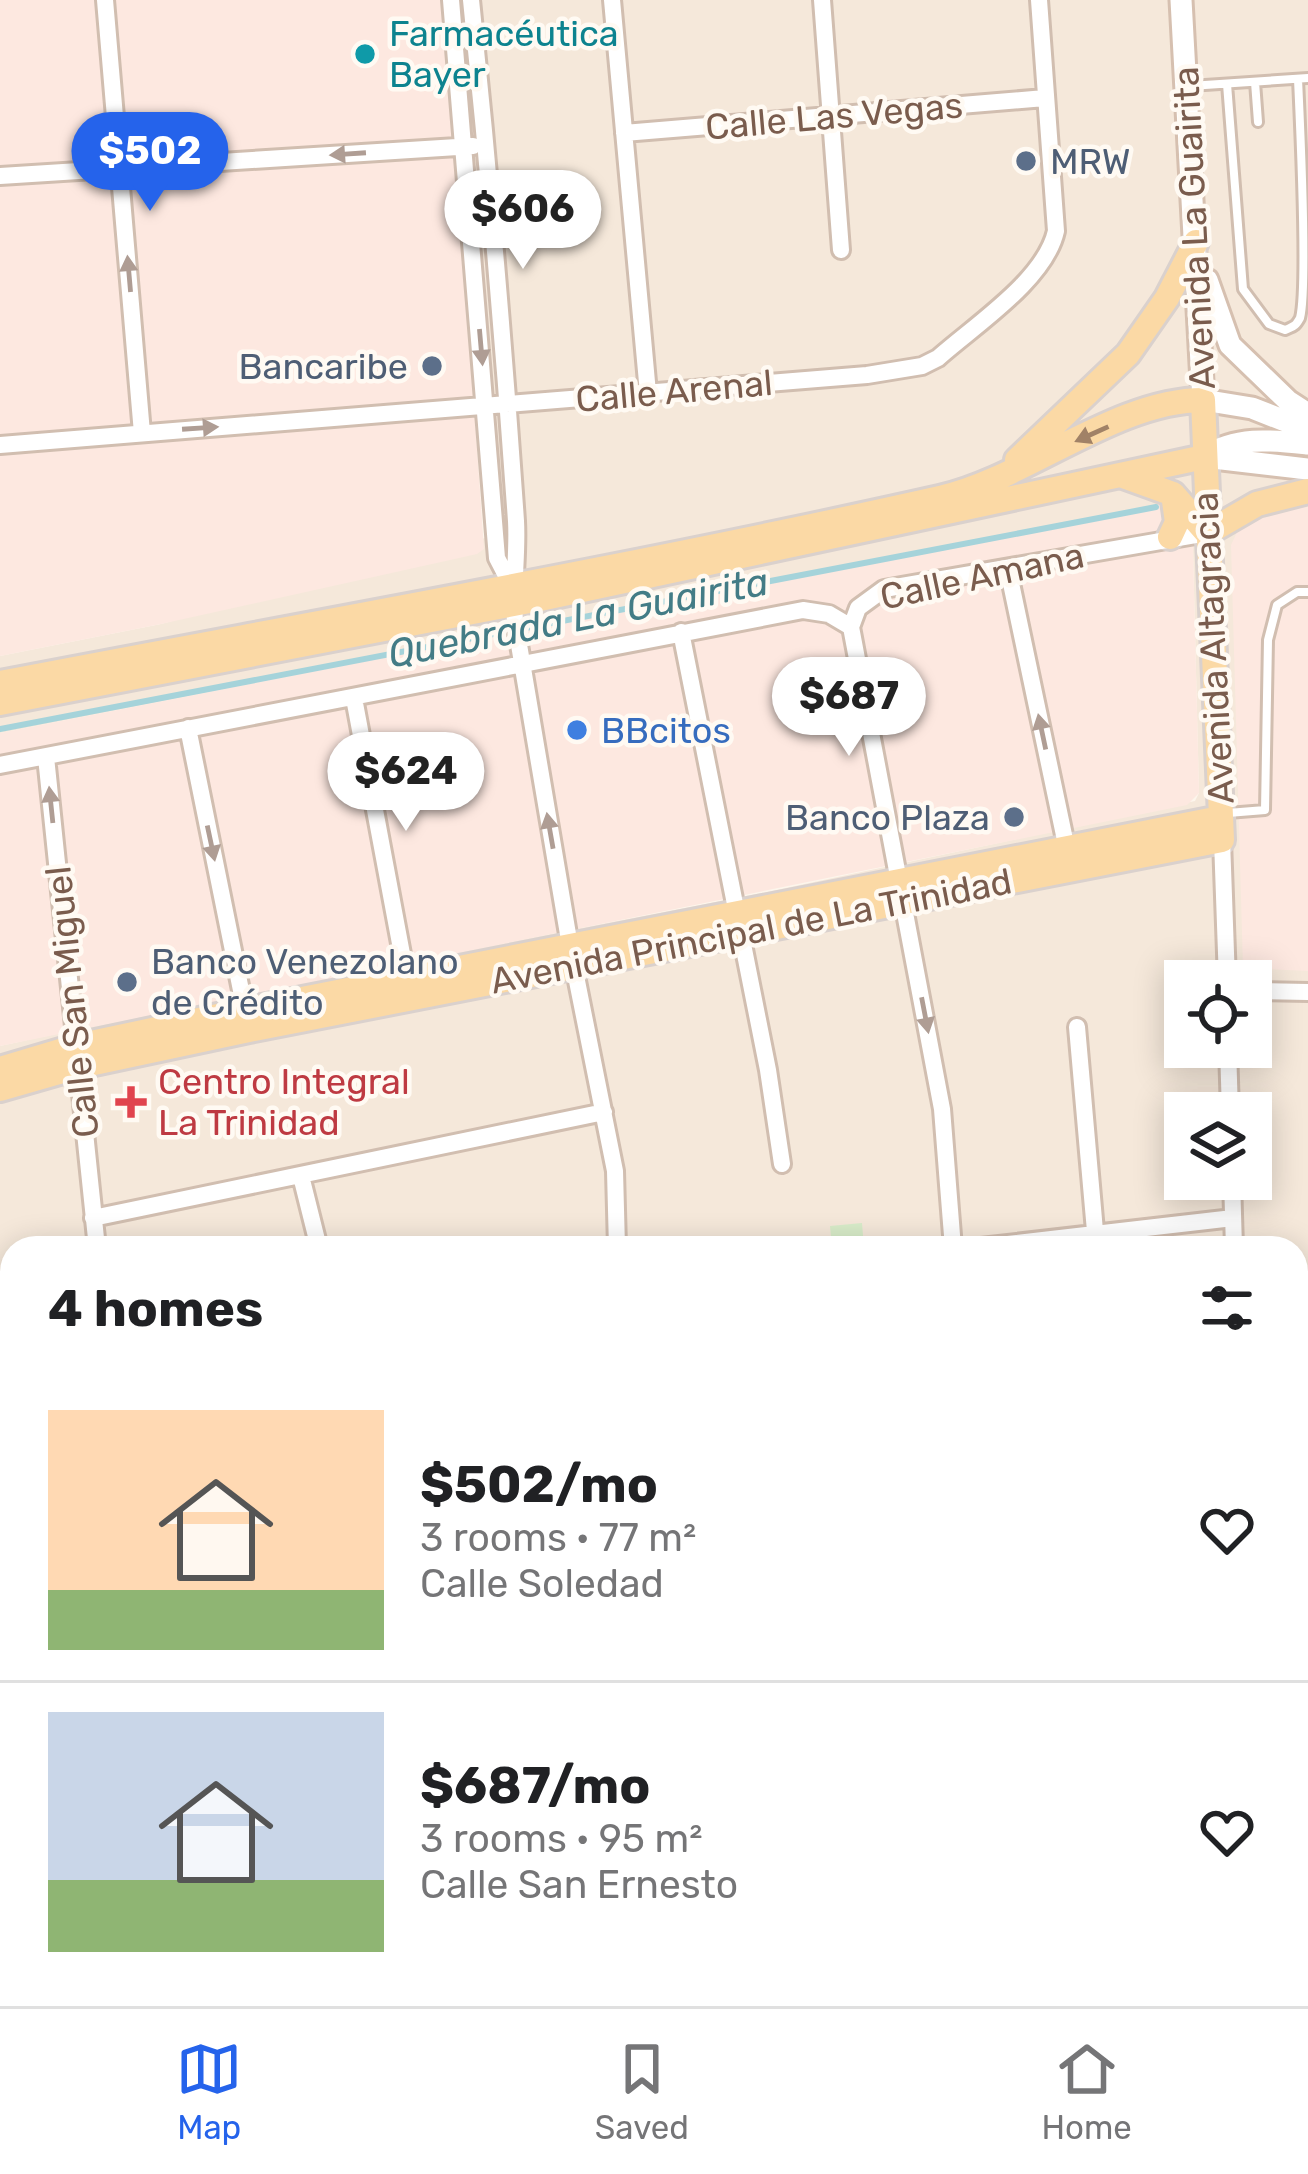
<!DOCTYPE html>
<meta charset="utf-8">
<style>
body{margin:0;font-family:Rubik,sans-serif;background:#f2f2f2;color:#202124;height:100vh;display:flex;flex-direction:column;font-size:45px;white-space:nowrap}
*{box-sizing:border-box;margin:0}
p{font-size:39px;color:#757577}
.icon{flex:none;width:66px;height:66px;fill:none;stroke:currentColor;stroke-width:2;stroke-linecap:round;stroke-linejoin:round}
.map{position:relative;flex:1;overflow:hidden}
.side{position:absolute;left:0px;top:1236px;width:1308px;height:771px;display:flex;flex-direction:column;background:#fff;border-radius:36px 36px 0 0;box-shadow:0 6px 30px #0003}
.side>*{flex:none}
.controls{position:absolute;left:1164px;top:960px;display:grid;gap:24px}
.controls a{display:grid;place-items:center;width:108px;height:108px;border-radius:0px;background:#fff;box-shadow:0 6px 30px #0003;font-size:60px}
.price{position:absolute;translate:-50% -102px;padding:0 27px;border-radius:42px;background:#fff;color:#222;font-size:39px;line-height:78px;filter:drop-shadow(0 3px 6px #0008)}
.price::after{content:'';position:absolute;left:50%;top:72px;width:36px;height:27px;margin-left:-18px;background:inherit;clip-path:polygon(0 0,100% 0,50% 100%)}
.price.current{background:#2563eb;color:#fff}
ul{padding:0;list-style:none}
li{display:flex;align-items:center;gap:36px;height:300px;padding:0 48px}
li+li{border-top:3px solid #e0e0e0}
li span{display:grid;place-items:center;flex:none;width:336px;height:240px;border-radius:0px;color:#555}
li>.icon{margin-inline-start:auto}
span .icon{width:144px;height:144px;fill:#fffc;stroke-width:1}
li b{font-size:51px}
h2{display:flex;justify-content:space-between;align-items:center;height:144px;padding:0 48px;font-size:51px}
.dock{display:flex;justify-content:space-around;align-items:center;height:168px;border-top:3px solid #e0e0e0;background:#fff;font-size:33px;color:#757577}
.dock a{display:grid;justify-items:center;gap:6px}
.dock .current{color:#2563eb}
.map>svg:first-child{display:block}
.residential{fill:#f5e8da;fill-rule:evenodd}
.commercial{fill:#fde8e0}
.green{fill:#d8ecc9}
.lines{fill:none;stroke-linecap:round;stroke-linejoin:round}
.stream{stroke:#a5d3da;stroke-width:6}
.lane-casing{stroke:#d1beb0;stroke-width:14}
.street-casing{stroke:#d1beb0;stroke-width:22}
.secondary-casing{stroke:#d6c0b0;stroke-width:27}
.primary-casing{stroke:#dad1cd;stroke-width:30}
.lane{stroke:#fff;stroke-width:8}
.street{stroke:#fff;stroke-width:16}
.secondary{stroke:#fff;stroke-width:21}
.primary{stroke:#fbd9a5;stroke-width:24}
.oneway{fill:#af9d94}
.oneway2{fill:#a18267}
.culture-dot{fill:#0f9aa8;stroke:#fffaf3;stroke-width:4.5}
.service-dot{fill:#5c6f8a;stroke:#fffaf3;stroke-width:4.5}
.shop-dot{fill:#3f7fe0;stroke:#fffaf3;stroke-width:4.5}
.health-dot{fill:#e0444e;stroke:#fffaf3;stroke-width:4.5}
.labels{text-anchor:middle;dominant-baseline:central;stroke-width:9;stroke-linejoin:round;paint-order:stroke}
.culture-label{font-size:36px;fill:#0d838f;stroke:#fffaf3;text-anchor:start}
.street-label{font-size:36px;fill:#7a5c4d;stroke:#fffaf3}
.service-label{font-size:36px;fill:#4e5e75;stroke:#fffaf3;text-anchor:start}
.shop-label{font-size:36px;fill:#366cbe;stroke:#fffaf3;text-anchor:start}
.health-label{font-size:36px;fill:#be3a42;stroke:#fffaf3;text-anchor:start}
.water-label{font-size:39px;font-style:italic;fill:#437c86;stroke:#fffaf3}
</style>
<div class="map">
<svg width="1308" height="2006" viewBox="0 0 1308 2006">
<rect width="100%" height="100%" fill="#fdf6ec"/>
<!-- residential -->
<path class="residential" d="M446,0H1308V2006H0V1046L206,1001L767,892L1195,801L1199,793L1192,509L1174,502L0,733V656L161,624L485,538ZM1185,981H1251V1047H1185ZM1185,1113H1251V1179H1185ZM12,1248H1296V1995H12Z"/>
<!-- commercial -->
<path class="commercial" d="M0,0H446L484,549L477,554L161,624L0,656Z
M1174,502L1192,509L1199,793L1187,805L0,1046V733Z
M1308,504V971L1243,968L1231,545L1240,526L1272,507Z"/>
<!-- green -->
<path class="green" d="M862,1223L864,1248H832L830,1226Z
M12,1574V1995H61V2006H0V1582Z"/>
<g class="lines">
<!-- stream -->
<path class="stream" d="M0,729L1156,507"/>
<defs>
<path id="lane" d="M1255,82L1258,122
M1227,84L1243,289L1269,324L1285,330C1294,326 1295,327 1300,318C1308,287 1300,123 1298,79
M1190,86L1308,78
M1228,813L1265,810L1268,640L1277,605L1297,592H1308"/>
<path id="street" d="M105,0L142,433
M451,0L497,558L511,585
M471,0C489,173 504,347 516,521C518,556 512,587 515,621L570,946L615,1171L617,1248
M612,0L648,393
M822,0L841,250
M624,133L1045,98
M0,176L473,146
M0,445L867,375L922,366L938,358C975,325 1045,280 1056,231L1039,0
M1008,569L1068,854
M681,632L768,1070L782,1164
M354,698L408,986
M188,728L246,1015
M46,757L97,1248
M0,765L803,610L829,614L851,627
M1222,840L1227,981
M1251,991L1308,992
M1077,1027L1095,1231
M1228,1047L1230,1113
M301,1176L319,1248
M1232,1179L1234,1248
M93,1218L604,1112
M953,1248L942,1109L851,627L858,608L884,589L1207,533
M972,1248L1233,1218
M0,1342L12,1341
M1296,1377L1308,1378
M0,1555L12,1547
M1296,1594L1308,1621
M1296,1860L1308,1891
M113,1995L116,2006
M604,2006L614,1995
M1045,2006L1046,1995
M1253,2006L1258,1995"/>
<path id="secondary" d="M1181,0L1203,400L1252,408L1308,430
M1207,280L1230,345L1288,401L1308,414
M1204,457C1237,436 1270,440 1308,444
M1205,457L1308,469"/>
<path id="primary" d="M1017,460L1128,354L1167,298L1196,242
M1123,476L1173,494L1207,533
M1207,533L1257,504L1308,491
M1170,537L1177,522L1173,494
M0,683C313,623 628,568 940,498C1025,479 1116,400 1203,400L1222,840L249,1030L80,1066L0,1089
M0,703L545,598L1204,457
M0,1069L77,1046L246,1010L1220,818"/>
</defs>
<!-- lane casing -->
<use href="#lane" class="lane-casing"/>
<!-- street casing -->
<use href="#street" class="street-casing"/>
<!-- secondary casing -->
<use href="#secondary" class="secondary-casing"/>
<!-- primary casing -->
<use href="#primary" class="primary-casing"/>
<!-- lane -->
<use href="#lane" class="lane"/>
<!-- street -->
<use href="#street" class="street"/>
<!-- secondary -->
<use href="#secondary" class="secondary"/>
<!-- primary -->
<use href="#primary" class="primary"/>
</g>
<!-- one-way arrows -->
<defs><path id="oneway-solid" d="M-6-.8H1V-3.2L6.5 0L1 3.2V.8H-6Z" transform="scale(3)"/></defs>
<g class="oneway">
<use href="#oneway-solid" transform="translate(348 154) rotate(176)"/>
<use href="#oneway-solid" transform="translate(129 274) rotate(-95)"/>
<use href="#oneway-solid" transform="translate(481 347) rotate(85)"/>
<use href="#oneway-solid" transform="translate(200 428) rotate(-4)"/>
<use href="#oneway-solid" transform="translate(1042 732) rotate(-102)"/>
<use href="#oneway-solid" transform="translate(51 805) rotate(-96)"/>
<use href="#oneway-solid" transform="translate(550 831) rotate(-100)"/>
<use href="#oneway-solid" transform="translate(211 843) rotate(78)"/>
<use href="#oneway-solid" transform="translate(925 1015) rotate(79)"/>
</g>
<use class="oneway2" href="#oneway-solid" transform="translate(1092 434) rotate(156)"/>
<!-- markers -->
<circle class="culture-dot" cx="365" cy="54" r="12"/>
<g class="service-dot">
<circle cx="1026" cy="161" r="12"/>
<circle cx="432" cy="366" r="12"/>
<circle cx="1014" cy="817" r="12"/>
<circle cx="127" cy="982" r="12"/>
</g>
<circle class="shop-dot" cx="577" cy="730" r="12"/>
<path class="health-dot" d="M125 1084h12v12h12v12h-12v12h-12v-12h-12v-12h12z"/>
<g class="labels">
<!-- culture labels -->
<g class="culture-label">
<text x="389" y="33">Farmacéutica<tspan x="389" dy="41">Bayer</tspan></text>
</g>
<!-- street labels -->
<g class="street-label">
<text transform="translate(834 116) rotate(-5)">Calle Las Vegas</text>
<text transform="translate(1194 228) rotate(-93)">Avenida La Guairita</text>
<text transform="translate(674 391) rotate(-5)">Calle Arenal</text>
<text transform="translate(982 576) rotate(-12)">Calle Amana</text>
<text transform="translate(1213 648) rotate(-93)">Avenida Altagracia</text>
<text transform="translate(751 931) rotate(-11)">Avenida Principal de La Trinidad</text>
<text transform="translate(72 1002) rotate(-96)">Calle San Miguel</text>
</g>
<!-- service labels -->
<g class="service-label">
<text x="1050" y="161">MRW</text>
<text x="408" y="366" text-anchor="end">Bancaribe</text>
<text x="990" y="817" text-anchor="end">Banco Plaza</text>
<text x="151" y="961">Banco Venezolano<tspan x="151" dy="41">de Crédito</tspan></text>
</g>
<!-- shop labels -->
<g class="shop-label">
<text x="601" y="730">BBcitos</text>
</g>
<!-- health labels -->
<g class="health-label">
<text x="158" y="1081">Centro Integral<tspan x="158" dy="41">La Trinidad</tspan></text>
</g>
<!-- water labels -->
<g class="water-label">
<text transform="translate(578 618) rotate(-11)">Quebrada La Guairita</text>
</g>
</g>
</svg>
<div class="controls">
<a><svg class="icon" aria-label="locate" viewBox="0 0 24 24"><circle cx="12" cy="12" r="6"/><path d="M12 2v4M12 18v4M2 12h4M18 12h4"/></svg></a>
<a><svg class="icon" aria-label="layers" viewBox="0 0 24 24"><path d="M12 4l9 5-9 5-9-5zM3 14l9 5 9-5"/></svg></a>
</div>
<b class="price current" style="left:150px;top:214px">$502</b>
<b class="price" style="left:523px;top:272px">$606</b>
<b class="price" style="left:849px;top:759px">$687</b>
<b class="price" style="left:406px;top:834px">$624</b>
<section class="side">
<h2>4 homes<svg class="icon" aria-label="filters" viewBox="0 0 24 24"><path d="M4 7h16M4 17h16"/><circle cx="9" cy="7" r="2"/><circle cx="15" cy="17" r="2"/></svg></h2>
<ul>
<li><span style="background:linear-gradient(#ffd9b3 75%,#8fb573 0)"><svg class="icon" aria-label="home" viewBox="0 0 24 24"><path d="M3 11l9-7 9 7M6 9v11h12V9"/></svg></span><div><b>$502/mo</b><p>3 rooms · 77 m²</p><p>Calle Soledad</p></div><svg class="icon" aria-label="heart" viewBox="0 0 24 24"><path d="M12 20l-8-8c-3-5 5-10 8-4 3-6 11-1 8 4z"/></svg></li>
<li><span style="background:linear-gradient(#c9d6e8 70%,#8fb573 0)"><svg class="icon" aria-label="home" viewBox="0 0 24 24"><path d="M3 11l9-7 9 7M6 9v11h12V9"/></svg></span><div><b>$687/mo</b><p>3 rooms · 95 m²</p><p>Calle San Ernesto</p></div><svg class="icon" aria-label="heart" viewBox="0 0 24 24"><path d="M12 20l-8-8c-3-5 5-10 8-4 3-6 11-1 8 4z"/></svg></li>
</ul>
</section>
</div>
<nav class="dock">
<a class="current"><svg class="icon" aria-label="map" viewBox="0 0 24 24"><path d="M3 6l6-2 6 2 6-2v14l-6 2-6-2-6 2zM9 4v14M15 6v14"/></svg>Map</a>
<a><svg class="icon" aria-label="saved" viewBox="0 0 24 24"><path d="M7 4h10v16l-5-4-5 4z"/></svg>Saved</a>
<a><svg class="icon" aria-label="home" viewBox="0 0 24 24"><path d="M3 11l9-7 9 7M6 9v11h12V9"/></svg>Home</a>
</nav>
